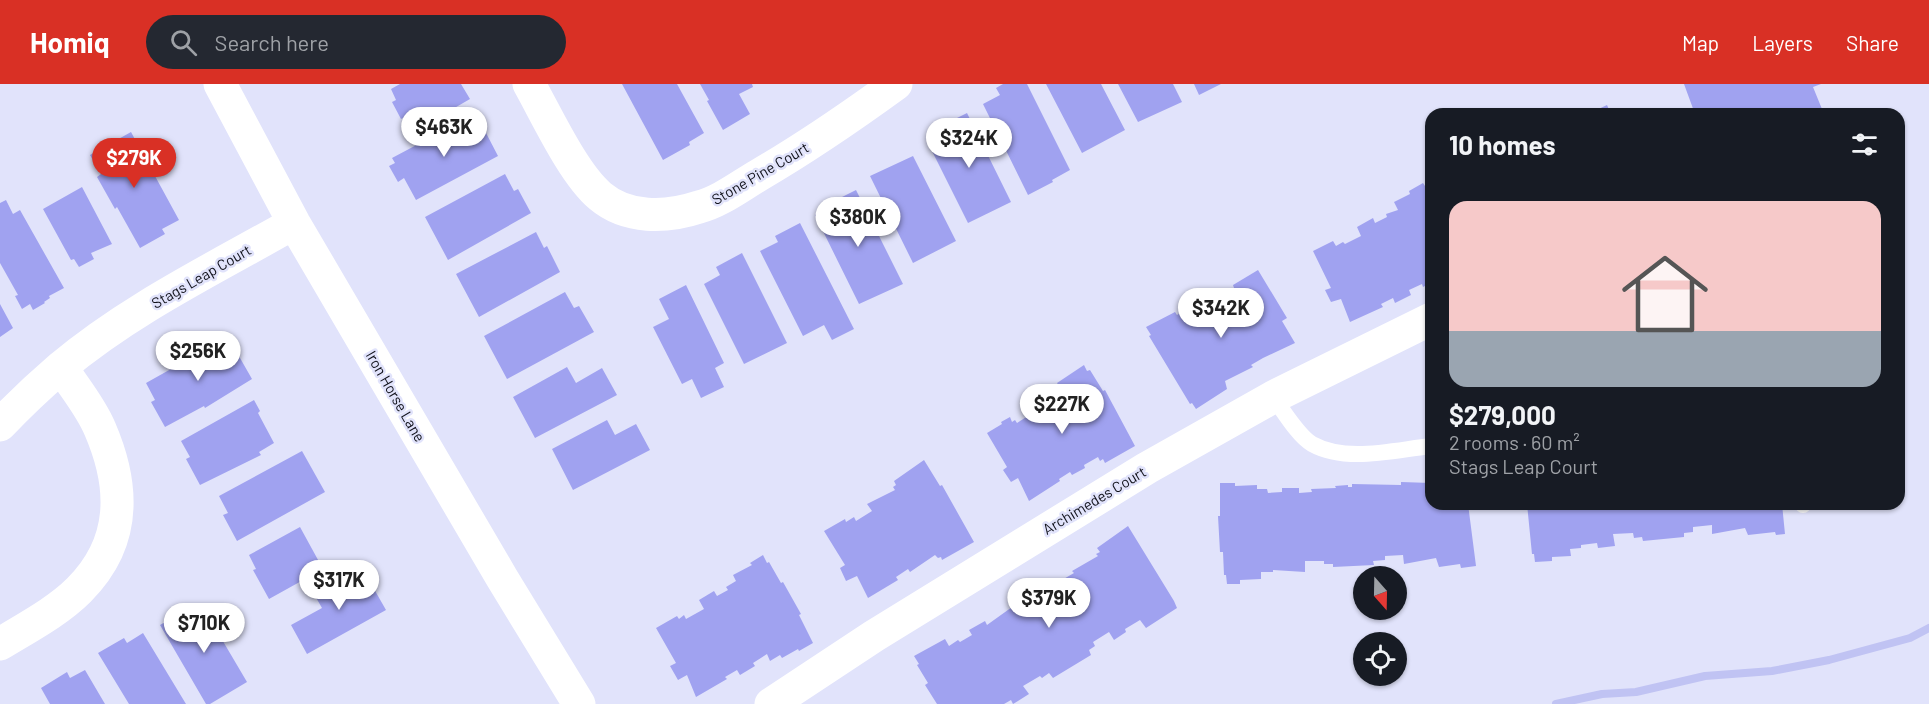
<!DOCTYPE html>
<meta charset="utf-8">
<style>
body{margin:0;font-family:Barlow,sans-serif;background:#242831;color:#f1f3f6;height:100vh;display:flex;flex-direction:column;font-size:22px;white-space:nowrap}
*{box-sizing:border-box;margin:0}
p{font-size:20px;color:#9ea1a6}
.icon{flex:none;width:33px;height:33px;fill:none;stroke:currentColor;stroke-width:2;stroke-linecap:round;stroke-linejoin:round}
.map{position:relative;flex:1;overflow:hidden}
.sheet{position:absolute;left:1425px;top:24px;width:480px;height:402px;display:flex;flex-direction:column;background:#171b24;border-radius:18px;box-shadow:0 2px 4px #0004}
.sheet>*{flex:none}
.needle{width:39px;rotate:160deg}
.controls{position:absolute;left:1353px;top:482px;display:grid;gap:12px}
.controls a{display:grid;place-items:center;width:54px;height:54px;border-radius:50%;background:#171b24;box-shadow:0 2px 4px #0004;font-size:30px}
.price{position:absolute;translate:-50% -51px;padding:0 14px;border-radius:21px;background:#fff;color:#222;font-size:20px;line-height:39px;filter:drop-shadow(0 2px 3px #0008)}
.price::after{content:'';position:absolute;left:50%;top:36px;width:18px;height:14px;margin-left:-9px;background:inherit;clip-path:polygon(0 0,100% 0,50% 100%)}
.price.active{background:#d93025;color:#fff}
ul{padding:0;list-style:none}
li{display:grid;align-content:center;gap:12px;height:318px;padding:0 24px}
li+li{border-top:2px solid #363941}
li span{display:grid;place-items:center;height:186px;border-radius:18px;color:#555}
li>.icon{margin-inline-start:auto}
span .icon{width:108px;height:108px;fill:#fffc;stroke-width:1}
li b{font-size:26px}
h2{display:flex;justify-content:space-between;align-items:center;height:72px;padding:0 24px;font-size:26px}
header{display:flex;align-items:center;gap:36px;box-sizing:border-box;height:84px;padding:0 30px;background:#d93025;color:#fff}
header strong{font-size:28px}
nav{display:flex;gap:33px;margin-inline-start:auto;font-size:21px}
.search{width:420px;height:54px;background:#242831;display:flex;align-items:center;gap:15px;box-sizing:border-box;padding:0 21px;border-radius:33px;color:#9ea1a6;font-size:22px}
.map>svg:first-child{display:block}
.lines{fill:none;stroke-linecap:round;stroke-linejoin:round}
.stream{stroke:#c0c3f3;stroke-width:8}
.building{fill:#a0a2f0}
.lane{stroke:#fff;stroke-width:16}
.street{stroke:#fff;stroke-width:33}
.labels{text-anchor:middle;dominant-baseline:central;stroke-width:5;stroke-linejoin:round;paint-order:stroke}
.street-label{font-size:15px;fill:#10111a;stroke:#e1e3fb}
</style>
<header>
<strong>Homiq</strong>
<div class="search"><svg class="icon" aria-label="search" viewBox="0 0 24 24"><circle cx="10" cy="10" r="6"/><path d="M15 15l6 6"/></svg>Search here</div>
<nav><a>Map</a><a>Layers</a><a>Share</a></nav>
</header>
<div class="map">
<svg width="1929" height="620" viewBox="0 0 1929 620">
<rect width="100%" height="100%" fill="#e1e3fb"/>
<g class="lines">
<!-- stream -->
<path class="stream" d="M1556,620L1602,610L1636,608L1705,592L1772,587L1829,576L1910,554L1929,544"/>
</g>
<!-- building -->
<path class="building" d="M400,0H461L470,15L451,26L449,24L413,43L407,32L401,35L392,18L396,16L391,5Z
M622,0H677L704,49L689,58L690,61L663,76Z
M700,0H752L753,3L739,10L750,30L723,46L707,17L709,16Z
M1003,0H1027L1070,86L1052,96L1053,98L1028,111L983,20L1000,11L996,4Z
M1046,0H1101L1125,46L1082,69Z
M1118,0H1173L1182,18L1138,38Z
M1194,0H1221L1199,11Z
M1684,0H1821L1813,3L1824,30H1811L1809,25L1798,30H1788L1786,25L1783,26L1784,30H1695Z
M1607,21L1611,30H1588Z
M967,29L1011,118L968,139L928,59L945,50L941,42Z
M473,31L482,48L485,47L498,72L416,116L404,94L398,98L389,82L395,79L392,74Z
M131,48L179,136L162,145L165,150L140,164L117,123L115,125L97,93L101,90L90,71Z
M913,72L956,157L913,179L870,92Z
M505,90L514,107L518,105L531,129L448,176L425,133Z
M1423,99L1431,111V199L1423,203L1422,200L1409,206L1411,211L1395,219L1393,214L1381,220L1383,223L1350,238L1341,215L1331,218L1325,206L1331,204L1313,167L1333,157L1336,162L1343,158L1345,160L1361,152L1357,143L1373,134L1375,139L1387,133L1386,130L1398,126L1394,118L1410,110L1409,107Z
M82,103L112,160L91,169L94,175L79,183L74,175L71,176L43,125Z
M856,106L903,200L859,220L815,131L832,123L830,119Z
M6,116L13,130L20,126L64,204L49,212L50,214L44,218L45,219L33,226L30,220L22,225L15,212L18,211L0,179V119Z
M800,139L854,245L832,256L824,241L803,252L760,167L778,158L775,152Z
M536,148L544,164L547,162L560,188L479,233L456,190Z
M742,169L787,259L744,280L704,200L720,191L716,183Z
M1258,186L1287,234L1282,237L1295,259L1263,274L1251,281L1253,283L1225,297L1227,305L1196,325L1192,319L1190,320L1149,252L1151,251L1146,243L1175,228L1177,231L1182,228L1185,233L1211,214L1215,222L1233,211L1230,207L1234,204L1233,201Z
M686,201L724,279L715,284L724,303L701,314L692,295L682,300L653,243L669,235L659,215Z
M565,208L574,224L579,222L594,248L507,295L484,252Z
M0,220L13,244L0,253Z
M228,253L252,295L205,324L204,322L165,343L151,318L155,316L146,299Z
M1084,281L1087,287L1090,286L1103,307L1105,306L1135,362L1105,379L1103,375L1100,377L1098,373L1084,381L1085,384L1072,391L1070,388L1059,395L1060,397L1029,417L1018,394L1011,398L1003,386L1007,383L987,349L1002,340L1001,338L1010,333L1012,338L1015,336L1017,339L1034,328L1030,322L1057,309L1055,305L1059,302L1057,299Z
M567,283L576,299L602,284L617,311L535,354L513,313Z
M254,316L260,327L258,329L274,359L259,368L261,371L200,401L186,375L190,373L181,357Z
M607,336L615,351L636,340L650,366L573,406L552,365Z
M302,367L325,408L237,457L223,431L228,429L219,412Z
M924,376L940,402L942,401L974,458L942,476L941,473L938,474L935,471L910,488L908,485L896,493L898,496L868,514L857,492L846,497L840,484L845,481L824,447L845,435L846,438L854,433L856,437L872,427L867,420L895,406L893,403L896,401L894,397Z
M1401,398L1431,399V420H1468L1476,482L1461,484L1460,480L1439,483L1436,474L1404,480L1403,471L1385,472V476L1373,477L1374,481L1333,483V480H1324V477H1305V488L1273,486V488H1261V495L1240,496V500H1227L1226,491H1224L1223,468H1220L1218,432H1220V399H1235V402L1257,401V405H1267L1268,409L1282,408V404H1299V409L1312,408L1311,405L1336,404L1335,402L1348,401V403H1352V400L1401,401Z
M1527,420H1782L1785,450L1776,451L1775,448L1748,451L1745,444L1712,450V441L1693,443V448L1684,449V453L1643,457L1642,453L1634,454L1633,449L1613,450L1615,462L1598,464L1597,459L1581,461V464L1570,465L1571,472L1552,473V477L1535,478L1534,470H1532Z
M1128,442L1174,517L1177,524L1146,544L1140,536L1125,545L1126,548L1114,556L1109,548L1093,558L1095,562L1089,566L1091,571L1053,594L1049,589L1042,594L1040,592L1023,602L1029,610L1013,620L1011,616L1004,620H937L925,601L928,599L917,581L919,580L914,572L945,555L949,562L958,556L960,558L972,551L969,546L985,537L987,541L1026,513L1027,516L1032,513L1030,511L1039,506L1041,508L1074,489L1072,487L1098,472L1096,470L1100,468L1097,464Z
M300,443L323,485L269,515L253,486L256,485L249,471Z
M763,471L767,479L769,478L781,499L783,498L801,530L799,531L813,559L799,567L798,565L782,574L780,571L770,577L767,570L753,579L755,582L740,591L737,586L725,593L727,595L696,613L687,591L678,596L670,582L676,579L656,544L677,532L679,535L684,531L686,535L704,525L699,516L714,507L717,512L728,506L726,503L736,497L733,491L752,481L750,479Z
M362,484L386,526L307,570L291,541L322,524L314,510Z
M196,519L197,521L201,520L247,598L210,620H206L160,541L177,531L178,532Z
M143,549L186,620H129L98,569L124,554L127,559Z
M85,586L105,620H50L41,604L67,588L70,594Z"/>
<g class="lines">
<!-- lane -->
<path class="lane" d="M1273,313C1283,326 1298,352 1312,360C1346,379 1394,366 1431,362
M1802,420L1803,421"/>
<!-- street -->
<path class="street" d="M220,0L294,139L502,494L579,620
M529,0C547,32 573,89 600,112C627,135 666,134 699,123C721,117 740,102 759,91C807,63 852,32 896,0
M0,341C19,321 39,302 60,284C130,225 215,184 294,139
M0,560C26,544 57,528 79,506C126,459 125,403 100,345C91,323 74,303 61,283
M771,620L874,552L1147,384L1273,313L1431,235"/>
</g>
<g class="labels">
<!-- street labels -->
<g class="street-label">
<text transform="translate(760 89) rotate(-30)">Stone Pine Court</text>
<text transform="translate(201 192) rotate(-30)">Stags Leap Court</text>
<text transform="translate(396 312) rotate(60)">Iron Horse Lane</text>
<text transform="translate(1094 416) rotate(-31)">Archimedes Court</text>
</g>
</g>
</svg>
<div class="controls">
<a><svg class="needle" viewBox="-14 -14 28 28"><path d="M0-13l5 13h-10z" fill="#e53935"/><path d="M0 13l5-13h-10z" fill="#9ea1a6"/></svg></a>
<a><svg class="icon" aria-label="locate" viewBox="0 0 24 24"><circle cx="12" cy="12" r="6"/><path d="M12 2v4M12 18v4M2 12h4M18 12h4"/></svg></a>
</div>
<b class="price" style="left:444px;top:74px">$463K</b>
<b class="price" style="left:969px;top:85px">$324K</b>
<b class="price active" style="left:134px;top:105px">$279K</b>
<b class="price" style="left:858px;top:164px">$380K</b>
<b class="price" style="left:1221px;top:255px">$342K</b>
<b class="price" style="left:198px;top:298px">$256K</b>
<b class="price" style="left:1062px;top:351px">$227K</b>
<b class="price" style="left:339px;top:527px">$317K</b>
<b class="price" style="left:1049px;top:545px">$379K</b>
<b class="price" style="left:204px;top:570px">$710K</b>
<section class="sheet">
<h2>10 homes<svg class="icon" aria-label="filters" viewBox="0 0 24 24"><path d="M4 7h16M4 17h16"/><circle cx="9" cy="7" r="2"/><circle cx="15" cy="17" r="2"/></svg></h2>
<ul>
<li><span style="background:linear-gradient(#f6c9c9 70%,#9aa5b1 0)"><svg class="icon" aria-label="home" viewBox="0 0 24 24"><path d="M3 11l9-7 9 7M6 9v11h12V9"/></svg></span><div><b>$279,000</b><p>2 rooms · 60 m²</p><p>Stags Leap Court</p></div></li>
</ul>
</section>
</div>
